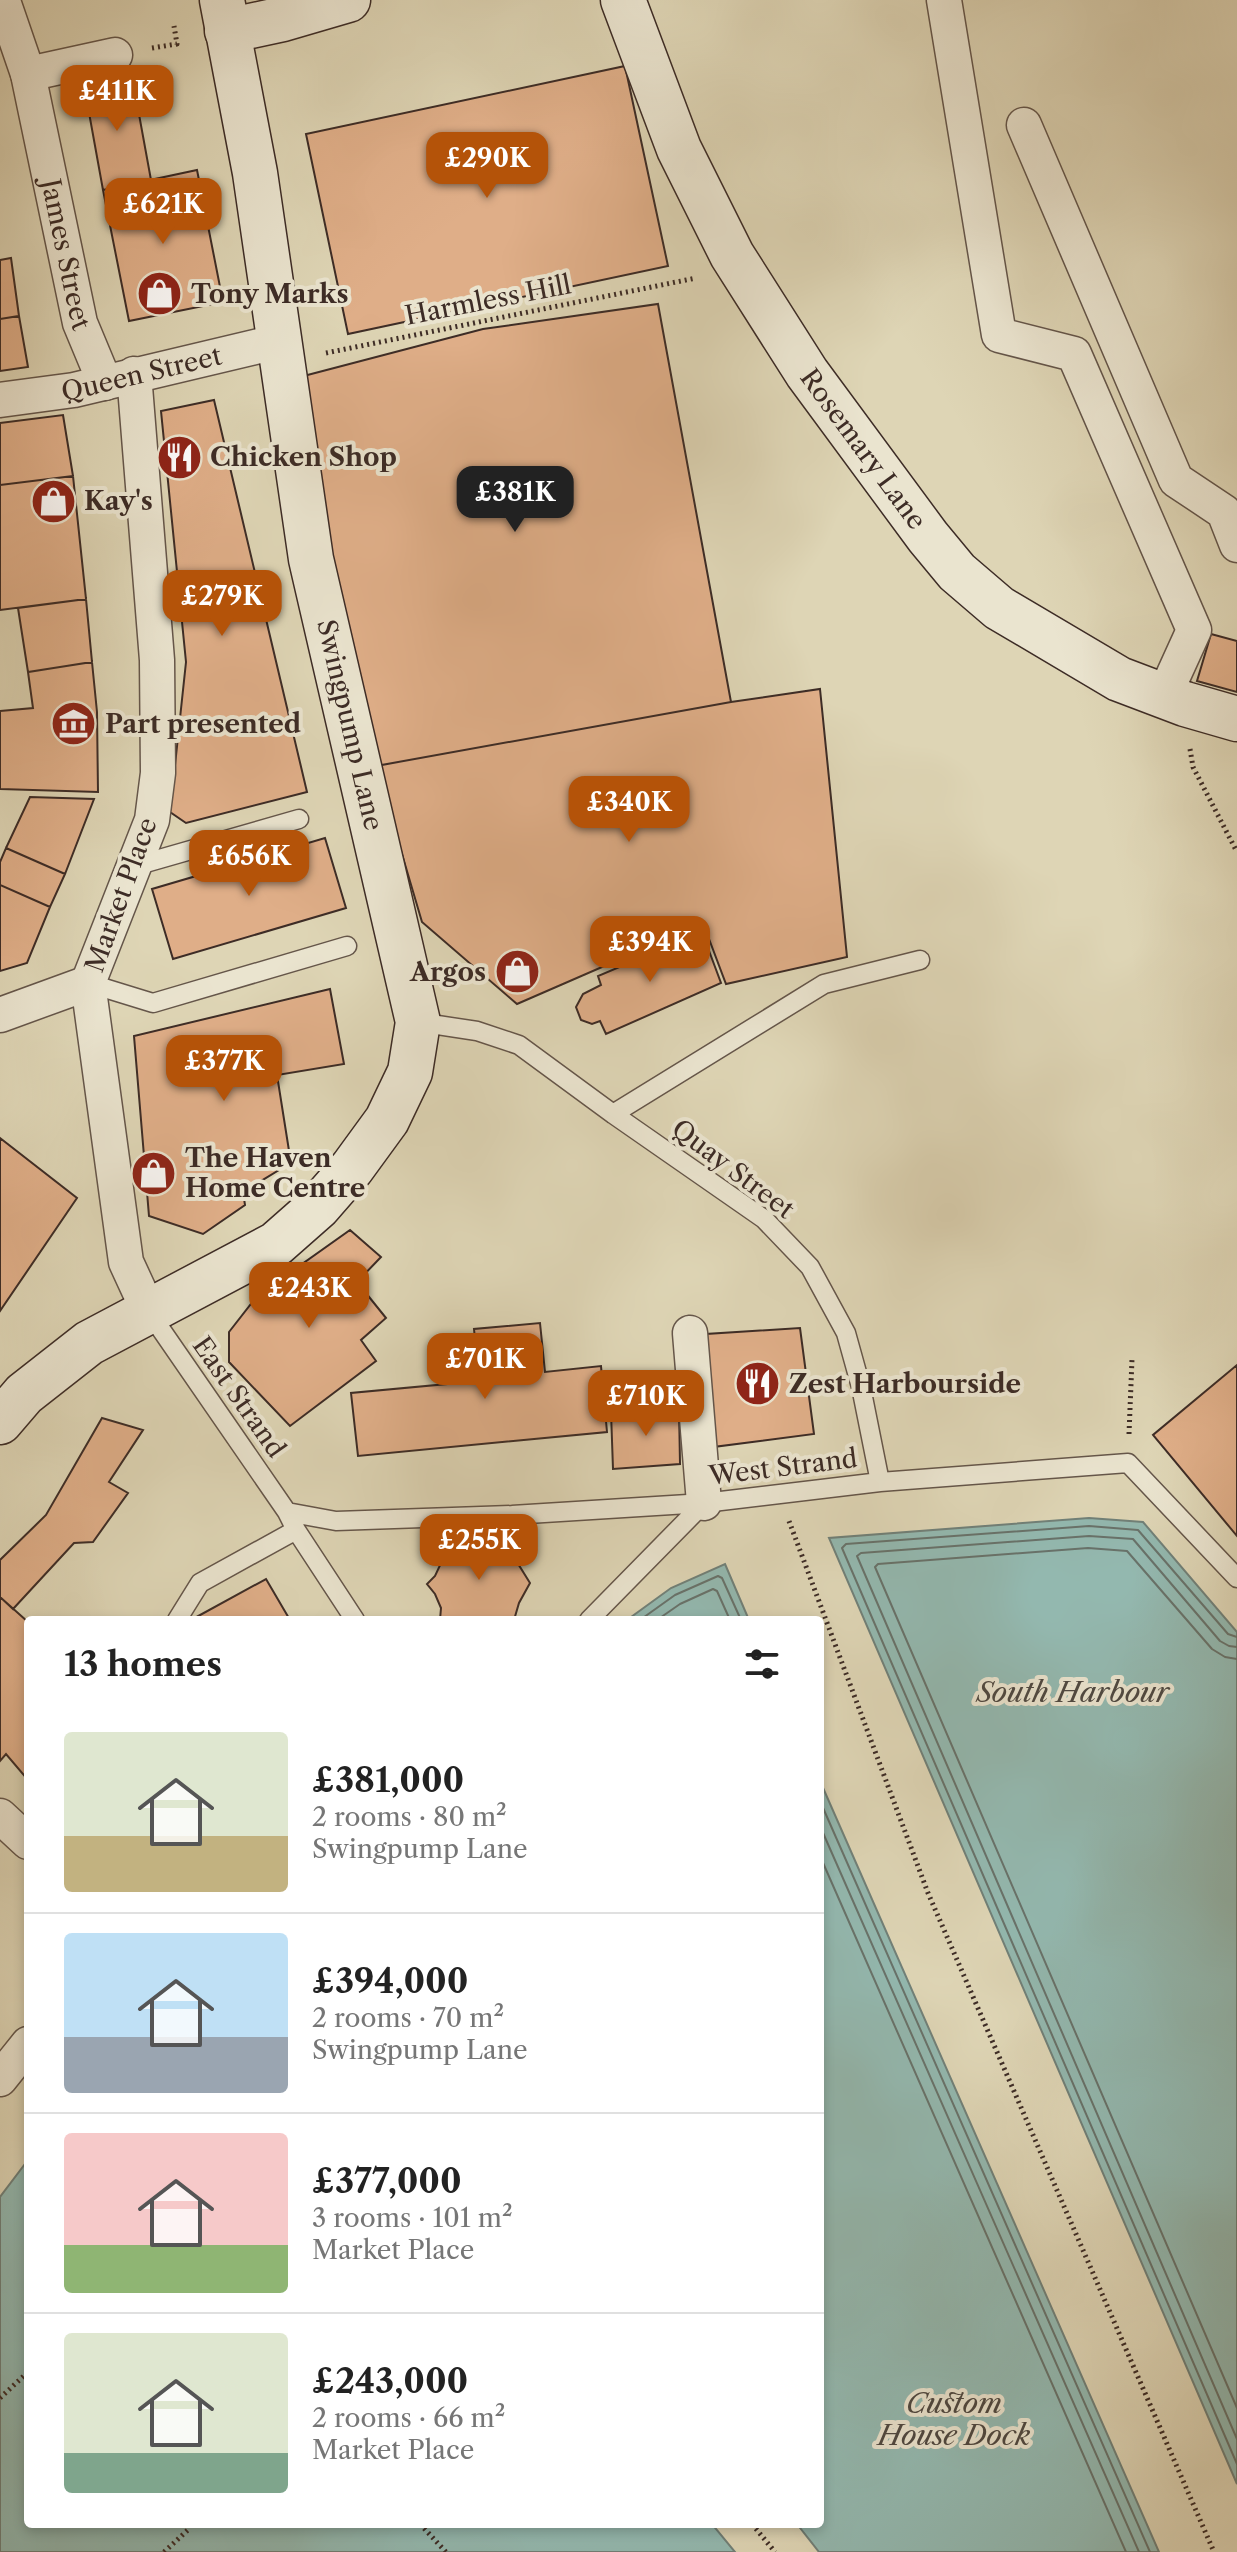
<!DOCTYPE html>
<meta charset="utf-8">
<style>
body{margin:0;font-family:"Libre Caslon Text",serif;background:#f2f2f2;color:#222;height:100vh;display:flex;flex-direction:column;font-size:30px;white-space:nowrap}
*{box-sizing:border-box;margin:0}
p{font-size:26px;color:#767676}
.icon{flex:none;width:44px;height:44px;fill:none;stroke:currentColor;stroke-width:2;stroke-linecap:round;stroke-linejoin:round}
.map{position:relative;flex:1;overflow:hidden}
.sheet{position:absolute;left:24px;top:1616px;width:800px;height:912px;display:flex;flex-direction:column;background:#fff;border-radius:8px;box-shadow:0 4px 12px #0003}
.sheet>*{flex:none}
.price{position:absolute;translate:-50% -68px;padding:0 18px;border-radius:16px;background:#b45309;color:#fff;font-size:26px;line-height:52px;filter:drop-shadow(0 2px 4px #0008)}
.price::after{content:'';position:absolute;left:50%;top:48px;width:24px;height:18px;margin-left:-12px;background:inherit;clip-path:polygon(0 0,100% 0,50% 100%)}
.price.on{background:#222;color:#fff}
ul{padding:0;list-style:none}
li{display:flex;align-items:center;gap:24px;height:200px;padding:0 40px}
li+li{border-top:2px solid #e0e0e0}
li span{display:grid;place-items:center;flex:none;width:224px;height:160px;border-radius:8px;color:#555}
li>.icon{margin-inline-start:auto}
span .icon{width:96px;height:96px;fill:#fffc;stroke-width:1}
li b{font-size:34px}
h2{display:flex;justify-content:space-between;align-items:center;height:96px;padding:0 40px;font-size:34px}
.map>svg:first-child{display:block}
.water{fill:#93b8af;stroke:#718078;stroke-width:2}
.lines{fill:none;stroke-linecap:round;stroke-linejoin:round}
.shore{stroke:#68726a;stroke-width:2}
.building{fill:#dfae88;stroke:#3d2c26;stroke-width:2}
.lane-casing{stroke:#65564a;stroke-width:21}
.street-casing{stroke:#65564a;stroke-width:37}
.secondary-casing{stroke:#3d2c26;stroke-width:47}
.path{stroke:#3d2c26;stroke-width:5;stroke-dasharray:2 4;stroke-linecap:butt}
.lane{stroke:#eae4cf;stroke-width:18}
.street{stroke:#eae4cf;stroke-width:34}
.secondary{stroke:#eae4cf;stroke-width:44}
.labels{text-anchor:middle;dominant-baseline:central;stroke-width:8;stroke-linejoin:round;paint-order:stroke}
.street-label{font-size:26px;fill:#3d2c26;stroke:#eae4cf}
.poi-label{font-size:26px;font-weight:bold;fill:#3d2c26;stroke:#eae4cf;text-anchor:start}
.water-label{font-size:28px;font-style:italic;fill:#4e4841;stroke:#eae4cf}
</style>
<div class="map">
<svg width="1237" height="2552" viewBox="0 0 1237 2552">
<rect width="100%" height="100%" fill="#ded5b5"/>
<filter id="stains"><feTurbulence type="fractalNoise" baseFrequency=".0025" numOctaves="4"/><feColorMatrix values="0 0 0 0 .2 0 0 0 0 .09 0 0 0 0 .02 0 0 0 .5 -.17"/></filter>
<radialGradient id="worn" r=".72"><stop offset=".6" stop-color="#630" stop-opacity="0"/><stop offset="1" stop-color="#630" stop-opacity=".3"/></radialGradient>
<!-- water -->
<path class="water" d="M1089,1518L1143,1522L1237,1632V2484L829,1538Z
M725,1564L749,1620H627L671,1588Z
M820,1781L1159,2552H819L797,2524H820Z
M28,2160V2524H712L735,2552H0V2197Z"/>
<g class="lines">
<!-- shore -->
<path class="shore" d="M640,1620L675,1595L718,1576L722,1578L741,1620
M657,1620L680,1604L713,1589L717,1591L730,1620
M1237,1637L1228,1634L1138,1530L1089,1526L846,1544L842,1548L1237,2464
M1237,1647L1229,1646L1220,1641L1133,1539L1089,1536L861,1553L857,1556L1237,2439
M1237,1659L1225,1657L1212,1649L1127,1551L1088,1548L878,1564L875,1567L1237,2408
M820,1801L1150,2552
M820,1826L1139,2552
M820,1856L1126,2552"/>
</g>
<!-- building -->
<path class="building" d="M625,66L668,266L348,334L306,134Z
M132,76L151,180L103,190L84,85Z
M197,170L223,302L129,321L103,190Z
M11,258L19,316L0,319V260Z
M658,304L731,702L376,766L296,378L483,329Z
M19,316L28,367L0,371V319Z
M214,400L307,792L186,823L170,812L186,662L161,411Z
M63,415L73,476L0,485V423Z
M73,476L86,599L0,610V485Z
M86,599L92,662L28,672L18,608Z
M1211,634L1237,641V692L1197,681Z
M92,662L97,712L98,792L0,789V711L33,708L28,672Z
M820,689L847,957L726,984L703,923L517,1004L422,922L376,766L731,702Z
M30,797L94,799L65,874L6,848Z
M325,838L346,908L173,959L152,889Z
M6,848L65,874L50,907L0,885V862Z
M0,885L50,907L27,963L0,971Z
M702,932L721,983L606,1034L600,1021L592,1024L581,1020L576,1007L583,994L601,985L598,976Z
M330,989L344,1064L277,1075L290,1157L278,1159L279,1170L243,1192L245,1205L203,1234L149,1216L134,1036Z
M0,1138L77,1198L0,1311Z
M350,1230L381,1257L357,1282L386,1318L361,1340L376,1361L290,1426L229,1362V1332L257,1296Z
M540,1323L545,1372L601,1366L607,1432L358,1456L351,1393L479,1381L474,1329Z
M800,1328L814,1434L713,1447L706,1334Z
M1237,1365V1536L1153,1435Z
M679,1408L680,1464L613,1469L611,1412Z
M102,1418L143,1430L109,1482L128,1493L93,1542L74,1543L13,1609L0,1597V1560L46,1515Z
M480,1534L487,1541L504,1548H514L517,1562L530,1583L519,1603L514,1620H440L441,1608L435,1594L427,1584L435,1576L443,1559L444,1547L457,1546Z
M266,1579L290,1620H191Z
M0,1597L28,1622V1780L6,1754L0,1761Z"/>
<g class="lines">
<defs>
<path id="lane" d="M135,866L299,819
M88,983L153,1003L347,946
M418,1022L477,1031L519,1045L613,1114L764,1219L810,1267L846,1333L861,1387L880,1482
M613,1114L824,984L920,960
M149,1312L287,1512L296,1530L355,1620
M287,1512L336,1521L512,1515L704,1503L880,1482L1128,1463L1237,1578
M177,1620L200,1583L296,1530
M589,1620L704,1503"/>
<g id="street">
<path d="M944,0L999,335L1074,354L1194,630L1164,696"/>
<path id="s1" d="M4,4L28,74L80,323L105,383"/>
<path d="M28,74L115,55"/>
<path d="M1024,125L1176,480L1224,512L1237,545"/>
<path d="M134,374L157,660L158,773L152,820L88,983L126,1262L149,1312"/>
<path id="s2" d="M0,400L74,390L280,341"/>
<path d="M0,1015L88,983"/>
<path d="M690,1333L704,1503"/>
<path d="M0,1816L28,1842"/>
<path d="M0,2079L28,2044"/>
</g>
<g id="secondary">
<path id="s3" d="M623,0L679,149L732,255L807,373L928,537L957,572L999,608L1119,679L1185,704L1237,719"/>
<path d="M227,31L283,19L348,0"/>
<path d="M0,1422L24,1394L89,1343L276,1244L318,1207L352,1168L387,1120L410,1072L418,1022L311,559L255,173L222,0"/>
</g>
</defs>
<!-- lane casing -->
<use href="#lane" class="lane-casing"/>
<!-- street casing -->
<use href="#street" class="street-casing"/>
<!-- secondary casing -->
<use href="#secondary" class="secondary-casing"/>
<!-- path -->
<path class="path" d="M152,48L177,44L174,26
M326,353L696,278
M1190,749L1193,767L1237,852
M1129,1434L1132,1359
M789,1521L928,1893L1214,2552
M0,2398L28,2372
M420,2524L446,2552
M752,2524L775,2552
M164,2552L190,2528"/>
<!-- lane -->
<use href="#lane" class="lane"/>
<!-- street -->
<use href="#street" class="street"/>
<!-- secondary -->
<use href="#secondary" class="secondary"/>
</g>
<!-- icons -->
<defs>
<symbol id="shop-disc" viewBox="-11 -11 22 22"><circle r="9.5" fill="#8f2418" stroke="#eae4cf"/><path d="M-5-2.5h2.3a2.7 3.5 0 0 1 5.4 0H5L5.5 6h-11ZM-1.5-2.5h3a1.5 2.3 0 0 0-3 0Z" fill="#fff"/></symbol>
<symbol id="restaurant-disc" viewBox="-11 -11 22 22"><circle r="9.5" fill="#8f2418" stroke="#eae4cf"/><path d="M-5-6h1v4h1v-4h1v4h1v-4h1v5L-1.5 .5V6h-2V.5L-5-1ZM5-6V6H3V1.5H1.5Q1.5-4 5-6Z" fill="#fff"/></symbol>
<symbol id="museum-disc" viewBox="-11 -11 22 22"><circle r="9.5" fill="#8f2418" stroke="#eae4cf"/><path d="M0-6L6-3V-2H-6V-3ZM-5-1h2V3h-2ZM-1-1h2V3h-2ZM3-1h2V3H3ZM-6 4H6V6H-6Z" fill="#fff"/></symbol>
</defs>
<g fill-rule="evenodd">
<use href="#shop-disc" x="134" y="268" width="51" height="51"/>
<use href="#restaurant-disc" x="154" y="432" width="51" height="51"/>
<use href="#shop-disc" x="28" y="476" width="51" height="51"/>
<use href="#museum-disc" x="48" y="698" width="51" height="51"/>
<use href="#shop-disc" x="492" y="946" width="51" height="51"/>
<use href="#shop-disc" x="128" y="1148" width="51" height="51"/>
<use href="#restaurant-disc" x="732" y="1358" width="51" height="51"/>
</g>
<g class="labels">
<!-- street labels -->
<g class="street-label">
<text stroke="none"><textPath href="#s1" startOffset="258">James Street</textPath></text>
<text transform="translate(488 300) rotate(-11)">Harmless Hill</text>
<text stroke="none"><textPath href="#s2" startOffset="144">Queen Street</textPath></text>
<text stroke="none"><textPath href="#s3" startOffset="512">Rosemary Lane</textPath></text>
<text transform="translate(350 725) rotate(77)">Swingpump Lane</text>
<text transform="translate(121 895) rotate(-70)">Market Place</text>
<text transform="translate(733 1169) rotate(37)">Quay Street</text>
<text transform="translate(239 1397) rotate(55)">East Strand</text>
<text transform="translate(783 1467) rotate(-7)">West Strand</text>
</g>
<!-- poi labels -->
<g class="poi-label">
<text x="191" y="294">Tony Marks</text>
<text x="210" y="457">Chicken Shop</text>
<text x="84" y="501">Kay's</text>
<text x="105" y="724">Part presented</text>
<text x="486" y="972" text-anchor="end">Argos</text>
<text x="185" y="1158">The Haven<tspan x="185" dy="30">Home Centre</tspan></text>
<text x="789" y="1384">Zest Harbourside</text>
</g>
<!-- water labels -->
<g class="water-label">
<text x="1073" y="1692">South Harbour</text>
<text x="954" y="2403">Custom<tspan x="954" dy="32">House Dock</tspan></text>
</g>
</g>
<rect width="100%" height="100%" filter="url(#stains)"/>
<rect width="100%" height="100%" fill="url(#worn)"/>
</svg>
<b class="price" style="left:117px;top:133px">£411K</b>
<b class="price" style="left:487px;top:200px">£290K</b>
<b class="price" style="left:163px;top:246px">£621K</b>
<b class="price on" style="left:515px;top:534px">£381K</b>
<b class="price" style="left:222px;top:638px">£279K</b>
<b class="price" style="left:629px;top:844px">£340K</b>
<b class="price" style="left:249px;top:898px">£656K</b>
<b class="price" style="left:650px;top:984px">£394K</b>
<b class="price" style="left:224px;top:1103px">£377K</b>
<b class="price" style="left:309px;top:1330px">£243K</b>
<b class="price" style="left:485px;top:1401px">£701K</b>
<b class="price" style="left:646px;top:1438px">£710K</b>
<b class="price" style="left:479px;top:1582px">£255K</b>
<section class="sheet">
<h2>13 homes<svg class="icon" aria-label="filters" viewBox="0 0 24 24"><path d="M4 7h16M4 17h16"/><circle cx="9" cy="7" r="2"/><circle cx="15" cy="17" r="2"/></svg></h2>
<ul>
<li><span style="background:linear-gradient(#dfe7d0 65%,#c2b280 0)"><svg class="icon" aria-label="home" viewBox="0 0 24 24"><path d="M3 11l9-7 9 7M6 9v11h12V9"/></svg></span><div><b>£381,000</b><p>2 rooms · 80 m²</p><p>Swingpump Lane</p></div></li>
<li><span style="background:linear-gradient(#bfe0f5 65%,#9aa5b1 0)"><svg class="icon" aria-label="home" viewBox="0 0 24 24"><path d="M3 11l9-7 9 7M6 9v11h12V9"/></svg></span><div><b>£394,000</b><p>2 rooms · 70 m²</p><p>Swingpump Lane</p></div></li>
<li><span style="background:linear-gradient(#f6c9c9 70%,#8fb573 0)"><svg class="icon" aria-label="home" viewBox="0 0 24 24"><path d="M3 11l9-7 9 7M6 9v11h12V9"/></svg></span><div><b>£377,000</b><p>3 rooms · 101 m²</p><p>Market Place</p></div></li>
<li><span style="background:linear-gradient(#dfe7d0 75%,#7fa58c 0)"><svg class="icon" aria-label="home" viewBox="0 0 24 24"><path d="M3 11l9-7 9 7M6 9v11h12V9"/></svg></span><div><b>£243,000</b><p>2 rooms · 66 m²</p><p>Market Place</p></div></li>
</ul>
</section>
</div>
